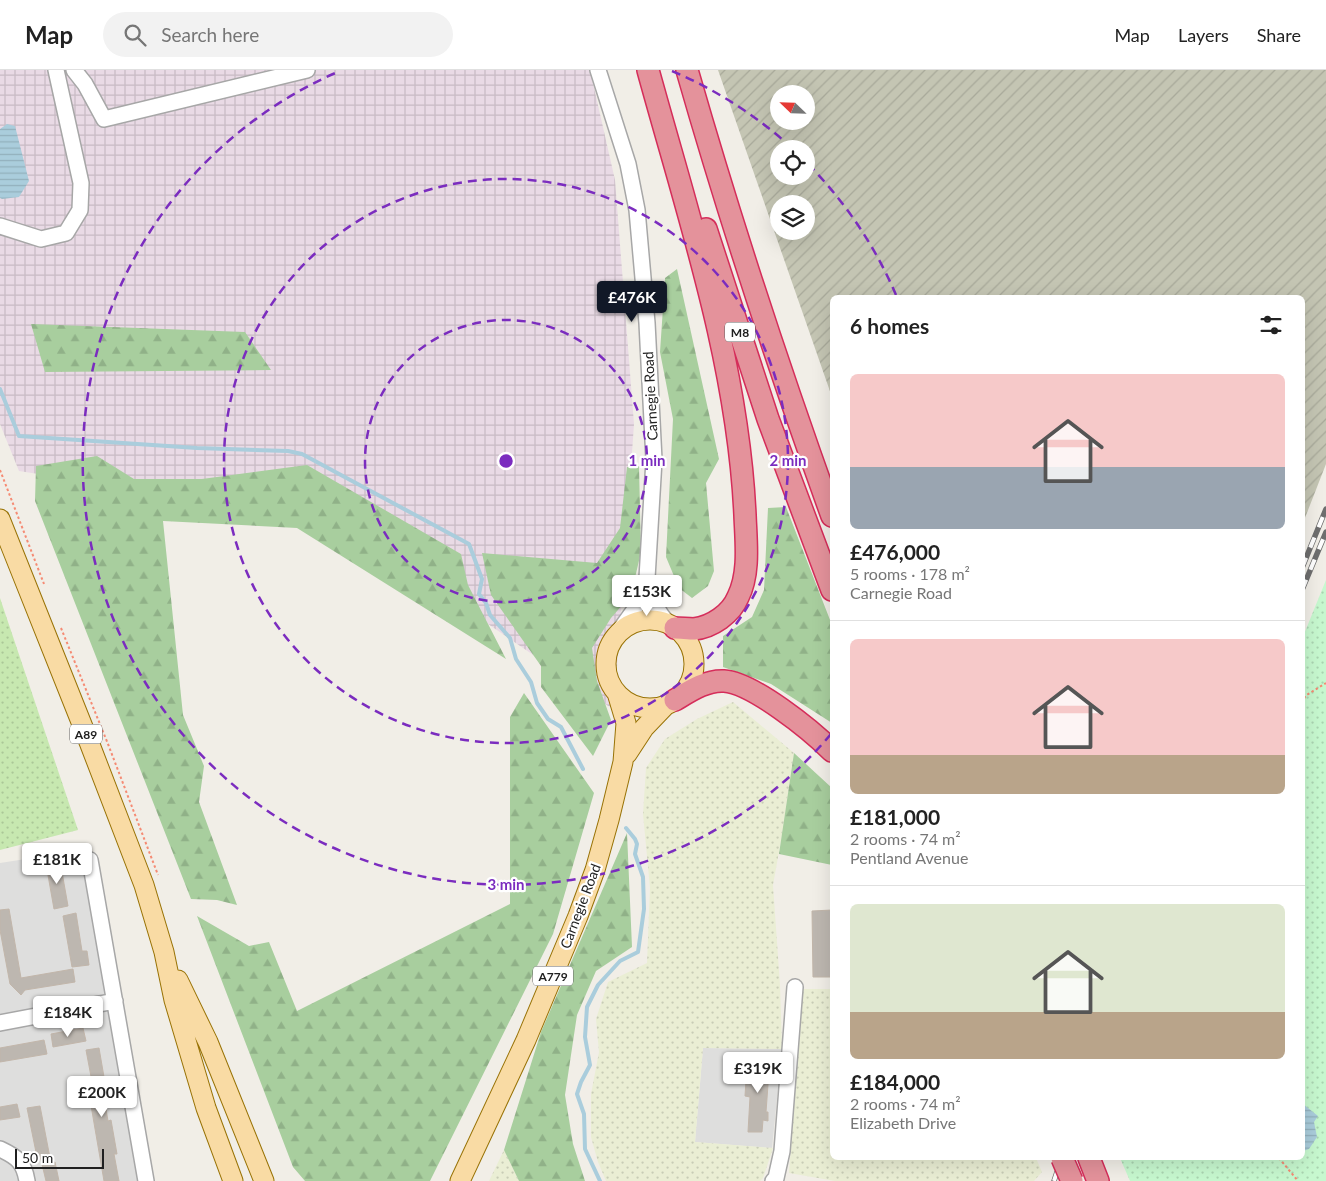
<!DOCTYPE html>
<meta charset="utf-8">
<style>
body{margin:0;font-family:Lato,sans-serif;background:#f2f2f2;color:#222;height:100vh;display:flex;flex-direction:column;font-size:19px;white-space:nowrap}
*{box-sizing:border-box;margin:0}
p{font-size:16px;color:#767676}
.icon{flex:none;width:28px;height:28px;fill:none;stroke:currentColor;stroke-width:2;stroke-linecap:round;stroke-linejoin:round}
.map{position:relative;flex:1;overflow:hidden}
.details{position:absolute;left:830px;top:225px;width:475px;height:865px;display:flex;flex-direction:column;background:#fff;border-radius:8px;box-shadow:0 5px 20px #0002}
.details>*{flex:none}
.needle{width:32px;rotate:293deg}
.fabs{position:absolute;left:770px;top:15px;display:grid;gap:10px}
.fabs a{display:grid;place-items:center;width:45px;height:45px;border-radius:50%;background:#fff;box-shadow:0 5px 20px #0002;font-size:25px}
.scale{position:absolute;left:15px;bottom:12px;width:89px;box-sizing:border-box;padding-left:5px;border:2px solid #202020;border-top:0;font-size:14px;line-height:18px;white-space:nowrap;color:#202020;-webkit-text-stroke:4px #fff;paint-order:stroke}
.price{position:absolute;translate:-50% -42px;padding:0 11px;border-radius:5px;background:#fff;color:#222;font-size:16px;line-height:32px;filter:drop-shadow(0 1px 2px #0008)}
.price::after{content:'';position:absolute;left:50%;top:30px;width:15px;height:11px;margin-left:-8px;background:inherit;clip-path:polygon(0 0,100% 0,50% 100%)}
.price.active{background:#111827;color:#fff}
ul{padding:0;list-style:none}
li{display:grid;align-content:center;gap:10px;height:265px;padding:0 20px}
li+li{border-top:1px solid #e0e0e0}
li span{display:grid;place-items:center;height:155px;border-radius:8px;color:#555}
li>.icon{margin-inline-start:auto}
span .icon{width:90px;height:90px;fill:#fffc;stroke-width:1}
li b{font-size:21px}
h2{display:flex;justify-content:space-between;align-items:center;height:60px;padding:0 20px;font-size:21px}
header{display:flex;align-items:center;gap:30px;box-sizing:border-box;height:70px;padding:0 25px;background:#fff;border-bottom:1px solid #e0e0e0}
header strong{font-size:24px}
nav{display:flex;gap:28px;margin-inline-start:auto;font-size:18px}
.search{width:350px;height:45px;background:#f2f2f2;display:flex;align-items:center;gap:12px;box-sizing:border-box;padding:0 18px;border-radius:28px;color:#767676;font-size:19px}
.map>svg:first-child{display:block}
.residential{fill:#dededd}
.industrial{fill:url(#industrial-grid)}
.construction{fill:url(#construction-furrows);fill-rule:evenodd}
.farmland{fill:url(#farmland-dots)}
.grass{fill:url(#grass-dots)}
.forest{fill:url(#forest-firs)}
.park{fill:url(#park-dots)}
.water{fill:url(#water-rules)}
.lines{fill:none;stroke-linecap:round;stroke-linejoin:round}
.stream{stroke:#aacddc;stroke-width:4}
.building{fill:#bdb7b0;stroke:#c2b6aa}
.minor-casing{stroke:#a7a7a7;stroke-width:18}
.major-casing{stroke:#987205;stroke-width:21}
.highway-casing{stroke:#d52d5a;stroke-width:24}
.path{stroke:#f58b74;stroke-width:2;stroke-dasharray:2.5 2.5;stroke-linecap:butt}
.minor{stroke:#fff;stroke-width:15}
.major{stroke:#f9dba4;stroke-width:19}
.highway{stroke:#e4929b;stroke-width:21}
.rail-casing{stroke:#6e6e6e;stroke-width:5.5}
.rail{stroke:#fff;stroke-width:4;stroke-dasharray:11;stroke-linecap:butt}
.highway-bridge-casing{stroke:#d52d5a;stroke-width:24;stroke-linecap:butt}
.highway-bridge{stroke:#e4929b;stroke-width:21}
.ring{fill:none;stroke:#7b2cbf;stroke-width:2.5;stroke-dasharray:9 6}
.labels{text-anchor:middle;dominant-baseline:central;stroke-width:4.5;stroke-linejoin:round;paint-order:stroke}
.shield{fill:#fff;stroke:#636363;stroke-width:1}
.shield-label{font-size:12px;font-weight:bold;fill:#202020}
.street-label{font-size:14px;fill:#202020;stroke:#fff}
.centre{fill:#7b2cbf;stroke:#fff;stroke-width:2.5}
.ring-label{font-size:15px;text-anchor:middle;font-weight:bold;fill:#7b2cbf;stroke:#fff;stroke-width:4.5;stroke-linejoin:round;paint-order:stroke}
</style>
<header>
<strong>Map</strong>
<div class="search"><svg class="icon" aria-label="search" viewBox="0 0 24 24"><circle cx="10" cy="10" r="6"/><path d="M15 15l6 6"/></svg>Search here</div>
<nav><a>Map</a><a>Layers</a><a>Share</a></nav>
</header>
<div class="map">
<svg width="1326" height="1111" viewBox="0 0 1326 1111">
<defs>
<pattern id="industrial-grid" width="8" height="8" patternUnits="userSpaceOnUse" patternTransform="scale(1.25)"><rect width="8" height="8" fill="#e9dae5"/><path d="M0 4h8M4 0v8" fill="none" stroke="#c8bbc4"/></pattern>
<pattern id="construction-furrows" width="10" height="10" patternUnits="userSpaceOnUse" patternTransform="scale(1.25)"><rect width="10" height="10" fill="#c4c5b3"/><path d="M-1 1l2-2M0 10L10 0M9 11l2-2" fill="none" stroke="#a8a99a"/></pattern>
<pattern id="farmland-dots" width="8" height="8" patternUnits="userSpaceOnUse" patternTransform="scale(1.25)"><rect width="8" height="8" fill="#eaeed4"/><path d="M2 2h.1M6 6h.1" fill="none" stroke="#c8ccb6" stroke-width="1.8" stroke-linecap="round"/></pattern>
<pattern id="grass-dots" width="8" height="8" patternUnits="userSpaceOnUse" patternTransform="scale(1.25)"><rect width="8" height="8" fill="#c7e8b0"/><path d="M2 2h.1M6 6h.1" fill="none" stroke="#abc797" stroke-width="1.8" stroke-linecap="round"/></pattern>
<pattern id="forest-firs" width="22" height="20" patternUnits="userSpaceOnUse" patternTransform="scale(1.25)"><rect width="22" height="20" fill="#a8ce9e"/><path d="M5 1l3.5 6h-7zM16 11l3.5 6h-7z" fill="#90b188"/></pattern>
<pattern id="park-dots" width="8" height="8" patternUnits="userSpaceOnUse" patternTransform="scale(1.25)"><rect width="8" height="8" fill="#c7f8cf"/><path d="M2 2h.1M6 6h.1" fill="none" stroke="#abd4b1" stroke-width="1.8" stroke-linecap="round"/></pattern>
<pattern id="water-rules" width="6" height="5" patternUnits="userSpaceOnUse" patternTransform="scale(1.25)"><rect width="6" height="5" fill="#aacddc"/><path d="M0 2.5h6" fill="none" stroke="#92b0bc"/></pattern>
</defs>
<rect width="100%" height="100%" fill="#f1eee7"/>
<!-- residential -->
<path class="residential" d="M84,780L90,790L146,1111H0V793Z
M703,978L782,979L772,1078L695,1072Z"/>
<!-- industrial -->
<path class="industrial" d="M0,0H590L615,110L634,354L614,640L337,451L19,401L0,354Z"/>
<!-- construction -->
<path class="construction" d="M718,0H1326V394L1303,453L1302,228H832V327ZM779,24H806V51H779ZM779,79H806V106H779ZM779,134H806V161H779Z"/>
<!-- farmland -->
<path class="farmland" d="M733,632L794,683L782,765L773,815L780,915L782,979L703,978L695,1072L773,1078L763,1108L760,1111H606L598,1092L591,1067V1024L599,982L596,949L608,912L647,893L650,818L643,744L646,698L665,669L697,649Z
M803,919H832V1088H1036L1042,1102L1034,1111H835L789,1103Z
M504,1080L519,1111H489Z"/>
<!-- grass -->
<path class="grass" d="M0,528L78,760L0,780Z"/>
<!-- forest -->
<path class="forest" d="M677,199L719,389L706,413L714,501L708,516L692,528L679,518L666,487L673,349L660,282L665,208Z
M31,254L245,262L271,300L45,302Z
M97,386L134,409H202L307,395L461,484L468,515L506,589L297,458L163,451L183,645L204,696L199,732L237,835L217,830L191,829L35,431L36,396Z
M639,396L641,482L631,525L611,548L592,578L597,611L611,650L593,686L541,617V596L491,525L482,483L597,493L620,458L627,397Z
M786,437L832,555V653L771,614L723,597V566L752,547L764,520L768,438Z
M524,623L594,723L553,864L430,1111H305L293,1097L197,846L249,876L269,872L297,941L510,834V647Z
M794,683L832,718V795L779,784Z
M627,763L632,877L596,901L577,945L565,1025L573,1074L585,1111H519L504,1080L541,962Z"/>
<!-- park -->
<path class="park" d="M1326,510V1111H1130L1120,1088H1302V569Z"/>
<!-- water -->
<path class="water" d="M7,54L15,56L29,111L19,127L2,129L0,128V59Z
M1303,1034L1318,1046L1314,1052L1317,1067L1309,1079L1303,1081Z"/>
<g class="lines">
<!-- stream -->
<path class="stream" d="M0,319L19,366L197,378L288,381L302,384L469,474L482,509L479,524L486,533L490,545L510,568L516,589L531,612L537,633L548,649L561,657L583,699
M600,1111L585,1079L584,1044L577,1024L581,1012L590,995L585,967L587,937L598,915L620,891L638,882L644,839L643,807L635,784L637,774L635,769L626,758"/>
</g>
<!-- building -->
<path class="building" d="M60,791L68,836L54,839L46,794Z
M9,839L21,908L73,899L75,912L25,920L21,925L10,914L0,860V840Z
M832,840V907H813L812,841Z
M76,843L82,881H87L89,895L72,897L63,846Z
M83,958L86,971L53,977L51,964Z
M44,970L47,984L0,992V978Z
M99,978L104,1007H101L104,1027L108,1051L111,1050L117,1084H114L119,1111H104L88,1018L93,1017L86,980Z
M755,990L773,992L772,1001H769L766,1042H768V1051L763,1050L762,1062H748L750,1027L745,1026L747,995H754Z
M17,1034L20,1047L0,1050V1037Z
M40,1036L51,1093L55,1092L59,1111H46L40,1086L37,1087L27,1038Z"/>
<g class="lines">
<defs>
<path id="minor" d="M74,0L85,14L104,49L307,0
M598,0L628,94L637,140L647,253L654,390L647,508L635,539L614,568
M0,156L41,169L66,163L80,140L81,113L56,0
M647,508C652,527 655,541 670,555
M90,790L146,1111
M0,953L115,931
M0,1079C17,1087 24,1092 27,1111
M773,1111L776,1108L782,1081L795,917"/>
<path id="major" d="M0,449L89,672L144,815L164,882L174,930L206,1038L233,1111
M606 594a44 44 0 1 1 88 0a44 44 0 1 1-88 0Z
M627,684L644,658L667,634
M178,910L208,972L264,1111
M460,1111L526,970L578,846L595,800L609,750L623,692L626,653L617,623"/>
<path id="highway" d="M648,0C688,146 738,293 745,445C746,472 750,503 738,527C731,544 712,557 694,559C688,559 681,558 675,558
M687,0C730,150 779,299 832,446
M706,159L768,349L832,520
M675,630C690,621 706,610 724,611C753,613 811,660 832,681
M1089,1088L1098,1111"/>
</defs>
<!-- minor casing -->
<use href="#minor" class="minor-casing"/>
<!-- major casing -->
<use href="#major" class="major-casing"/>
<!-- highway casing -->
<use href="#highway" class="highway-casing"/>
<!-- path -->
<path class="path" d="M0,400L44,514
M61,558L108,674L158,805
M1302,638L1305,626L1326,613
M1279,1088L1298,1111"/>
<!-- minor -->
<use href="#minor" class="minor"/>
<!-- major -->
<use href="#major" class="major"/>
<!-- highway -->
<use href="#highway" class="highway"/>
<defs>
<path id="rail" d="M1302,498L1326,439
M1302,520L1326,462
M1054,1111L1057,1102
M1062,1111L1064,1107"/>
</defs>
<!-- rail casing -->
<use href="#rail" class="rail-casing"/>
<!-- rail -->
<use href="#rail" class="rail"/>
<defs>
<path id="highway-bridge" d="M1062,1088L1072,1111"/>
</defs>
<!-- highway-bridge casing -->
<use href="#highway-bridge" class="highway-bridge-casing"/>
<!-- highway-bridge -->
<use href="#highway-bridge" class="highway-bridge"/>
</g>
<!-- distance rings -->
<g class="ring">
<circle cx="506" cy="391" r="141"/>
<circle cx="506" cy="391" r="282"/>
<path d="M831 664A424 424 0 1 1 340 1M672 1A424 424 0 0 1 792 78M808 94A424 424 0 0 1 896 225"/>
</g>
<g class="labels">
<!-- shield labels -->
<g class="shield">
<rect x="725" y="252.5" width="30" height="19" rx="4"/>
<rect x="70" y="654.5" width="32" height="19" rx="4"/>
<rect x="533" y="896.5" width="40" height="19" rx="4"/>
</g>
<g class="shield-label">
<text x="740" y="262">M8</text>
<text x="86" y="664">A89</text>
<text x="553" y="906">A779</text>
</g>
<!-- street labels -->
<g class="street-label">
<text transform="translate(650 326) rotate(-93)">Carnegie Road</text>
<text transform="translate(580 836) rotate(-69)">Carnegie Road</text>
</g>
</g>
<circle cx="506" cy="391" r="8" class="centre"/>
<g class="ring-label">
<text x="647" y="396">1 min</text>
<text x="788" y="396">2 min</text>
<text x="506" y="820">3 min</text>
</g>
</svg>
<div class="fabs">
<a><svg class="needle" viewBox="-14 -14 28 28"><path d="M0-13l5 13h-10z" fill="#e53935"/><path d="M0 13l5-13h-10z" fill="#767676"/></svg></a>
<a><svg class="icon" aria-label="locate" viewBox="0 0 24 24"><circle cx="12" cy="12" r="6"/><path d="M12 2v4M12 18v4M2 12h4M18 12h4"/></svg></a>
<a><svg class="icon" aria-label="layers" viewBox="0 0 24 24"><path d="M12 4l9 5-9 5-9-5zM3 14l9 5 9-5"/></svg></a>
</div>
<div class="scale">50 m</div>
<b class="price active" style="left:632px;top:253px">£476K</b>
<b class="price" style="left:647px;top:547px">£153K</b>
<b class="price" style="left:57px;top:815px">£181K</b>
<b class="price" style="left:68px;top:968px">£184K</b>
<b class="price" style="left:758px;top:1024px">£319K</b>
<b class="price" style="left:102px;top:1048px">£200K</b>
<section class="details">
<h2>6 homes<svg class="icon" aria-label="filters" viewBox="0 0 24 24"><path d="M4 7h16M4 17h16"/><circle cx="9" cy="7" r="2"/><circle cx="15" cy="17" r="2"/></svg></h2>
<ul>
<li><span style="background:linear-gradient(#f6c9c9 60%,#9aa5b1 0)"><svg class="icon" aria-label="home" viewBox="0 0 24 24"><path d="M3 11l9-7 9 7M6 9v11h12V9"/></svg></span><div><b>£476,000</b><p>5 rooms · 178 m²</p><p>Carnegie Road</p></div></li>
<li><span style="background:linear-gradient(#f6c9c9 75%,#b9a48a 0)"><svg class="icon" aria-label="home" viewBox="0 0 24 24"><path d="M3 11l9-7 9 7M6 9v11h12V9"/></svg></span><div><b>£181,000</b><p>2 rooms · 74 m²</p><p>Pentland Avenue</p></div></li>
<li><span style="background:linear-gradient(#dfe7d0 70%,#b9a48a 0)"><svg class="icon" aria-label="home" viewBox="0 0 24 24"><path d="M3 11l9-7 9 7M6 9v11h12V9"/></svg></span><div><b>£184,000</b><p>2 rooms · 74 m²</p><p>Elizabeth Drive</p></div></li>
</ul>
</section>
</div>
